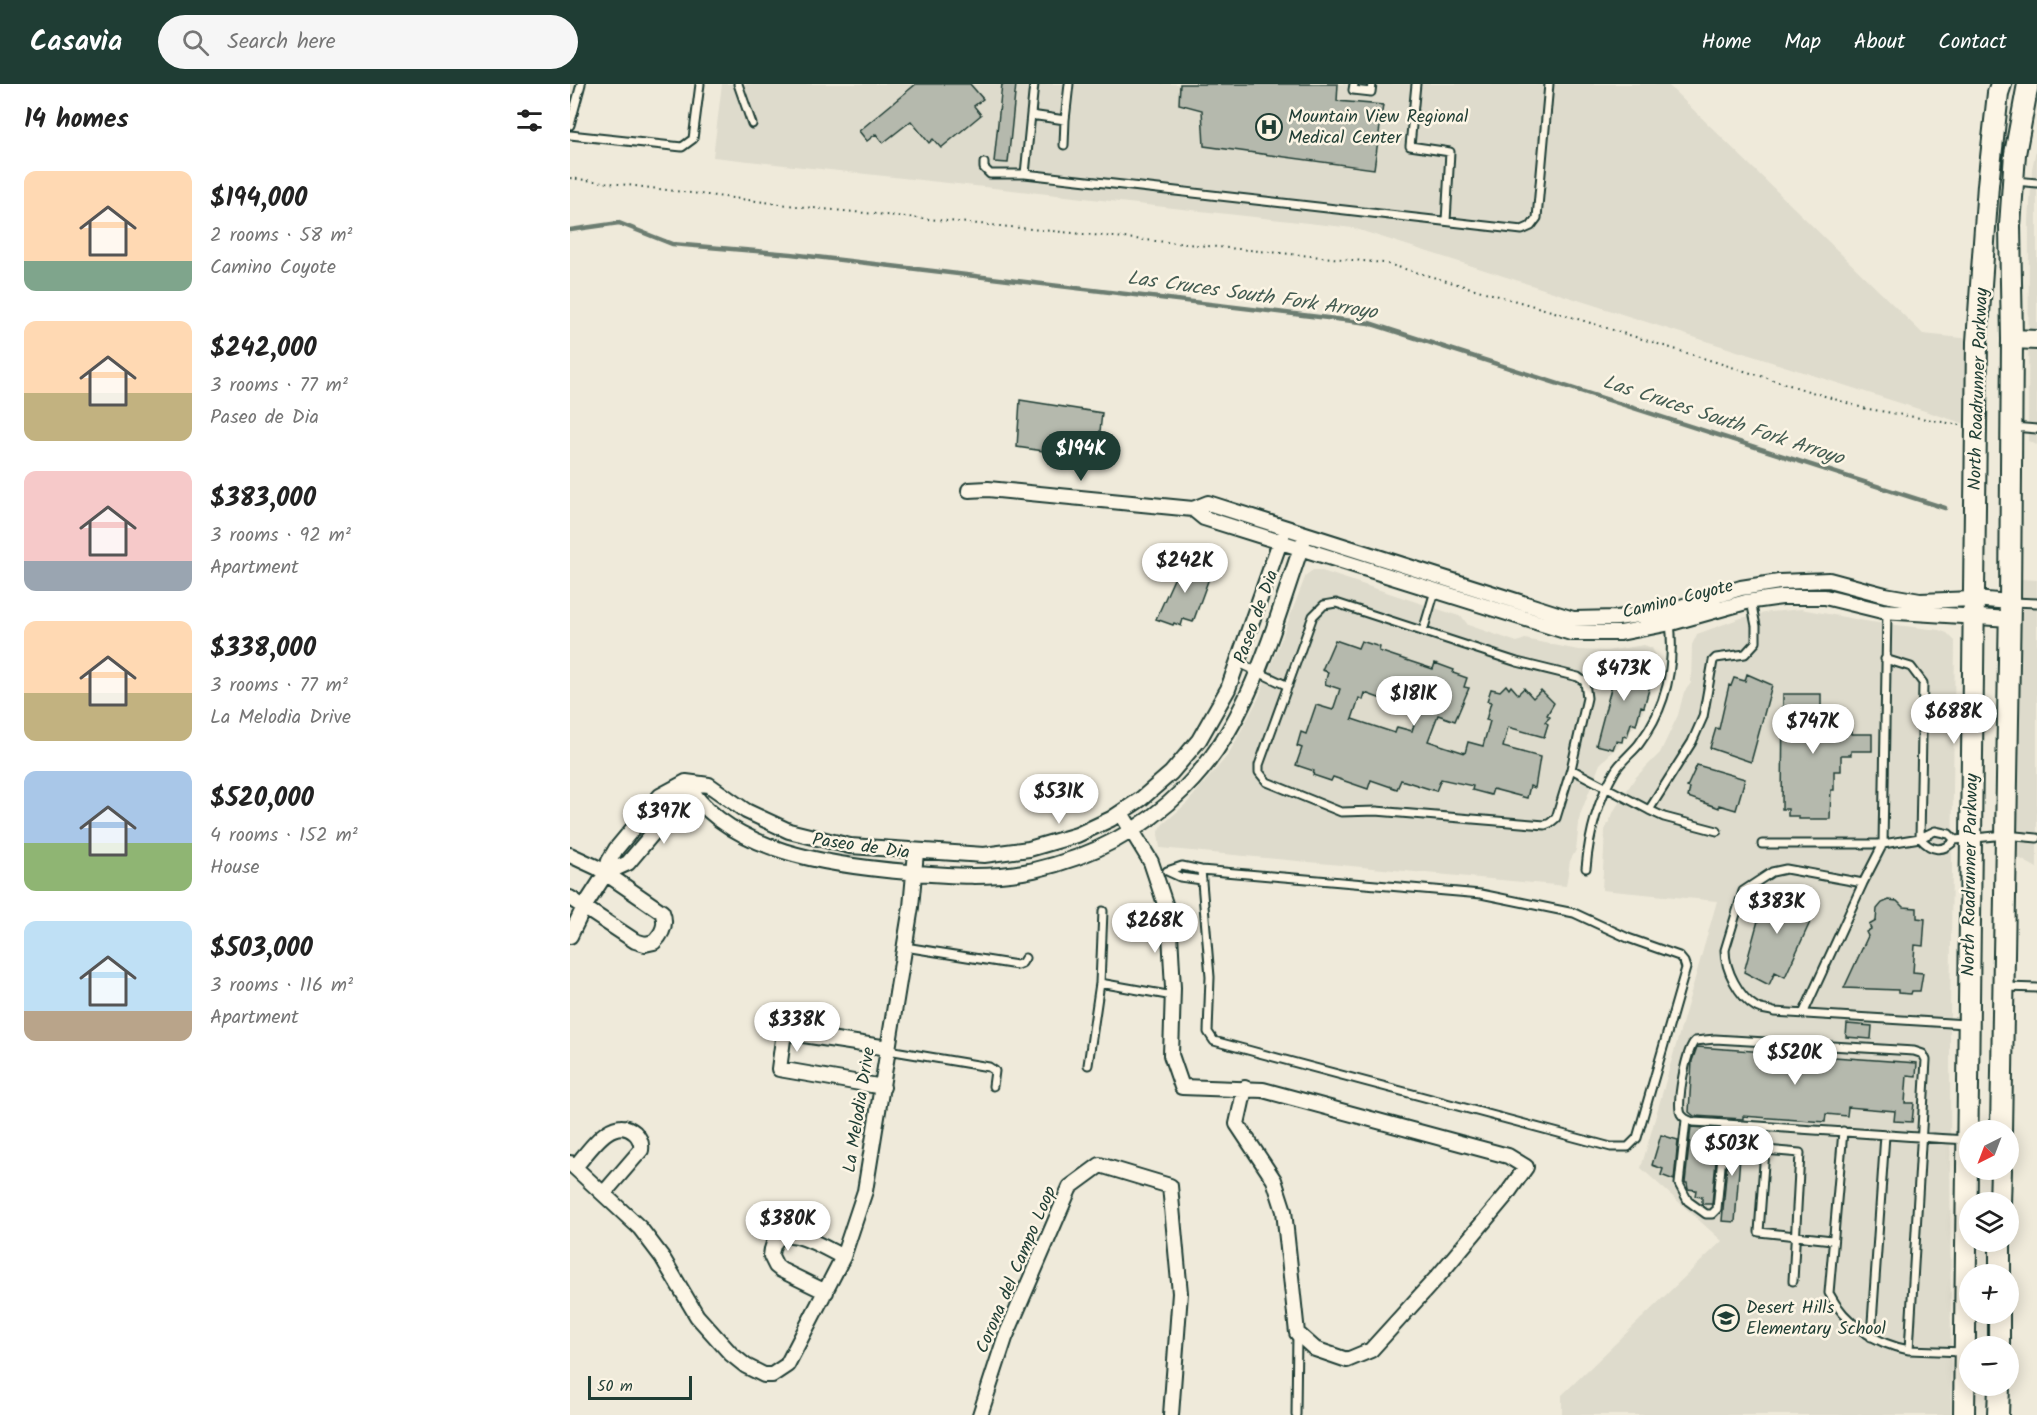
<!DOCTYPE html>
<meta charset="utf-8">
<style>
body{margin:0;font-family:Kalam,sans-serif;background:#f6f6f6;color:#222;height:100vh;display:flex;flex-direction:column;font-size:22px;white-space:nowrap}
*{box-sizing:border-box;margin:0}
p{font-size:20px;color:#767676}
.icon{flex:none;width:33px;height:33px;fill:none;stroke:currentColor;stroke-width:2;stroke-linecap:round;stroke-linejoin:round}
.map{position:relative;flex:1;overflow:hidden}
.drawer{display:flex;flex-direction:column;background:#fff;width:570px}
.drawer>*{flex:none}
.needle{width:39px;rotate:222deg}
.buttons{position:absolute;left:1389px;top:1036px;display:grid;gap:12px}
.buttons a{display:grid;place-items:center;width:60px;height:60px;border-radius:50%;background:#fff;box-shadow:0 3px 15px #0003;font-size:30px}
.scale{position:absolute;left:18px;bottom:15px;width:104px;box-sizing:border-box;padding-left:6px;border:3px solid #1f3d34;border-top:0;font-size:16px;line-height:21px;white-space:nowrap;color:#1f3d34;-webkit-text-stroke:4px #fcf5e5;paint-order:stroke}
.price{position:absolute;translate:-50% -51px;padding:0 14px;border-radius:21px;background:#fff;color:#222;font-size:20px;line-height:39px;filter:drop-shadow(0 2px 3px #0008)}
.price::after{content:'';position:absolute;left:50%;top:36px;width:18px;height:14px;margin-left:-9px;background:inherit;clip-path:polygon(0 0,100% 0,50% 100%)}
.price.selected{background:#1f3d34;color:#fff}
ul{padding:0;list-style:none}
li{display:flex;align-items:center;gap:18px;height:150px;padding:0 24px}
li span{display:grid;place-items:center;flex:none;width:168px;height:120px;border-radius:12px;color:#555}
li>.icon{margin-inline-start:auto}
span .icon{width:72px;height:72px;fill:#fffc;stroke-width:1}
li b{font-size:26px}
h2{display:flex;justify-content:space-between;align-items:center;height:72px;padding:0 24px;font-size:26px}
header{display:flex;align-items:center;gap:36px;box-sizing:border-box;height:84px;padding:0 30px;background:#1f3d34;color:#fff}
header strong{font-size:28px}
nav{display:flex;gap:33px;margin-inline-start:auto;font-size:21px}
.search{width:420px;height:54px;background:#f6f6f6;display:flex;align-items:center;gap:15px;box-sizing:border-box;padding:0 21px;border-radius:33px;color:#767676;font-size:22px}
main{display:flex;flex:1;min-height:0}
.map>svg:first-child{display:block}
.built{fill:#dedbcc}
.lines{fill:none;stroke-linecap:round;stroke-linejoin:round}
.stream{stroke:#6c7d71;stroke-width:4.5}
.building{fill:#b5b9ad;stroke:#1f3d34;stroke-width:1.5;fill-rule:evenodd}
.service-casing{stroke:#1f3d34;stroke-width:11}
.minor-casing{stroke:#1f3d34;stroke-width:18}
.tertiary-casing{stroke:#1f3d34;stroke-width:22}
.secondary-casing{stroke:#1f3d34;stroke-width:24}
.path{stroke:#1f3d34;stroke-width:2;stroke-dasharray:1.5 4.5;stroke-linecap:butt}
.service{stroke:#fcf5e5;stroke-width:7}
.minor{stroke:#fcf5e5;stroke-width:14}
.tertiary{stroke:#fcf5e5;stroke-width:18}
.secondary{stroke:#fcf5e5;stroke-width:20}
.labels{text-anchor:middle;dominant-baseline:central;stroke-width:5;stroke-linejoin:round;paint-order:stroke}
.poi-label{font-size:18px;fill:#1f3d34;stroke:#fcf5e5;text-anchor:start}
.street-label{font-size:18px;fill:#1f3d34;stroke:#fcf5e5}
.water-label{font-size:20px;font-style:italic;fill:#455d53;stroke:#fcf5e5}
</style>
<header>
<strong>Casavia</strong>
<div class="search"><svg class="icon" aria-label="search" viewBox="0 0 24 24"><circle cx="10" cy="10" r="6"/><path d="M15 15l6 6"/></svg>Search here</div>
<nav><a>Home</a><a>Map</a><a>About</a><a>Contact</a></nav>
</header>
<main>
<section class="drawer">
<h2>14 homes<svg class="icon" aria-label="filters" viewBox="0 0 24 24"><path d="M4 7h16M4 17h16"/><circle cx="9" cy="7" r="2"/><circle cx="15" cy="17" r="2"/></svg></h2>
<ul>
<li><span style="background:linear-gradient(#ffd9b3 75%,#7fa58c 0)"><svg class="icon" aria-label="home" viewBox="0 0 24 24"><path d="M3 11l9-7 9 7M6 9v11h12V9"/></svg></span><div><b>$194,000</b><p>2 rooms · 58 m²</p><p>Camino Coyote</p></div></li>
<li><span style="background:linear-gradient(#ffd9b3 60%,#c2b280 0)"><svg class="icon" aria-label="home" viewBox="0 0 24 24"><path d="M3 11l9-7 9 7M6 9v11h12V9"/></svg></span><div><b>$242,000</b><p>3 rooms · 77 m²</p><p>Paseo de Dia</p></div></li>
<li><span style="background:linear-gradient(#f6c9c9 75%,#9aa5b1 0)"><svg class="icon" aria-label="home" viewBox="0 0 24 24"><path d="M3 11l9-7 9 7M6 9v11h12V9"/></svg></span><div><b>$383,000</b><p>3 rooms · 92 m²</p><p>Apartment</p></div></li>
<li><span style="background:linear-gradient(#ffd9b3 60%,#c2b280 0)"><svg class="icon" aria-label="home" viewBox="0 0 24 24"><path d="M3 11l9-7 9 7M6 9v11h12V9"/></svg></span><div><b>$338,000</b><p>3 rooms · 77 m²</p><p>La Melodia Drive</p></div></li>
<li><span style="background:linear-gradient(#a9c7e8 60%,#8fb573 0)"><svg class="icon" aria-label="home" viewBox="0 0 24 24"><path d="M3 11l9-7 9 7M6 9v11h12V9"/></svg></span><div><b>$520,000</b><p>4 rooms · 152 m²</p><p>House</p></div></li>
<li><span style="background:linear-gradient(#bfe0f5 75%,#b9a48a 0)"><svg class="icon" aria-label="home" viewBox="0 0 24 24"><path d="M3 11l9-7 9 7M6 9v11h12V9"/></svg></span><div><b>$503,000</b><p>3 rooms · 116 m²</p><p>Apartment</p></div></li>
</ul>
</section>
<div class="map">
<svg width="1467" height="1331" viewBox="0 0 1467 1331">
<rect width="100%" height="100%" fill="#efeada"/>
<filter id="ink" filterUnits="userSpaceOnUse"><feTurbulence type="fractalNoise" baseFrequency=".0167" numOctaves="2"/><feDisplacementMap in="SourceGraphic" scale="12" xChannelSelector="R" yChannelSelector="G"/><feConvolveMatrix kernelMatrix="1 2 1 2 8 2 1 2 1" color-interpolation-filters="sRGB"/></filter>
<g filter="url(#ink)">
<!-- built -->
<path class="built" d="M152,0H1097L1353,250L1412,256L1408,344L783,144L143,73Z
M1467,60V361L1458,357L1459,138L1462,85Z
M743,486H749L892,533L898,541L947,558L955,555L1008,566L1036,567L1074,561L1082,564L1086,572L1082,604L1071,633L1055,655L1030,680L1010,731L1006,766L1000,777L996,802L590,764L588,750L592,741L617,719L658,671L688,615L736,491Z
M1451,495L1467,496V784L1447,773Z
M1231,525L1301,538L1369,546L1377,549L1385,557L1380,933L1381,1331H992V1311L1152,1157L1071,1084L1147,817L1032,806L1035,746L1045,725L1065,694L1090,669L1108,631L1114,608L1121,599L1122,561L1127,550L1171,534L1200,528Z"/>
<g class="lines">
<!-- stream -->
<path class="stream" d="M0,146L49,139L102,160L221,170L799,239L1375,424"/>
</g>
<!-- building -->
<path class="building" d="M346,0H400L413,15L404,22L411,31L371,64L363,55L359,59L341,37L313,59L306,50L297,57L289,47Z
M432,0H446L438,79L424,78Z
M610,0H768L767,17L813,21L804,85L634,62L632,26L609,20Z
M450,316L532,329L527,375L447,363Z
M613,475L642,486L623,538L613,535L611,542L604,539L603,541L586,535Z
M765,556L788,564L791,557L810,563L809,567L863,585L865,579L884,586L883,589L897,594L894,603L899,604L885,637L868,631L858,657L895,669L898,658L913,662L920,637L916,636L921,618L917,617L921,605L930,607L936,601L939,605L941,602L948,610L954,604L963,614L971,606L984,619L977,631L980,633L975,638L978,640L974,653L938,643L933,663L970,673L965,704L960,702L957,714L923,705L921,711L902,706L903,702L871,695L866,707L831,696L827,705L801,696L798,705L763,693L761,697L743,691L744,687L726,681L732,664L727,662L731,648L736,650L746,621L763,626L770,605L755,600L758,588L752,586ZM795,609L848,628L842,647L827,643L825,649L782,635L789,614L793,616Z
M1081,577L1077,597L1081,598L1074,623L1071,622L1066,641L1061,639L1057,653L1053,652L1052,658L1046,657L1043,665L1026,661L1048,578Z
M1177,590L1202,601L1181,678L1140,664L1146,644L1149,645L1159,601L1161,602L1164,594L1175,597Z
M1213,610H1251V629H1270V645L1281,646V650H1302V667H1281V671H1271V687H1264V706H1261L1260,735H1229V732H1218V725H1212Z
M1127,681L1175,695L1166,726L1149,721V724L1118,713L1120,704L1117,703Z
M1204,808H1219L1233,814L1240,821L1234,833L1241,836L1215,893L1205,888L1199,901L1174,888L1192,822L1190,814Z
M1319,816L1327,817L1333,823L1347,824V834L1355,835L1353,862L1345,861L1343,888L1353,889L1350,907H1342L1341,910L1328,909V906L1274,904L1298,852L1296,848L1301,845L1299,841L1306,837L1307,825L1312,819Z
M1277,940L1302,942L1301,955L1276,953Z
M1127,963L1347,979L1346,992L1337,991L1335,1019H1344L1342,1038L1324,1037L1325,1027L1278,1023L1277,1032L1256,1030L1255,1038L1173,1032V1035L1124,1032L1119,1028L1122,977Z
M1121,1043L1149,1045L1142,1120H1132V1113L1125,1112L1126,1106L1118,1105L1117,1099H1115Z
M1160,1046L1172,1047L1165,1138L1152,1137Z
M1091,1051L1108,1056L1104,1096L1091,1091L1093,1085L1082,1081Z"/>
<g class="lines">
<defs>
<path id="service" d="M168,0L182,40
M784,0L783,6L801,8L802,0
M846,0L840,62L880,68L876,137
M461,31L495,36L494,61
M495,36L499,0
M0,41L11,0
M0,51L112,63L123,55L130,0
M414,79V84L420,90H455L952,146L961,142L967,134L979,0
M455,90L464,0
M1445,97L1467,99
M1443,343L1467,345
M1443,518L1467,519
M1317,527L1313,760L1293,799L1216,785L1202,788L1173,807L1155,866C1155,886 1169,913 1186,923C1191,926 1199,926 1204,928L1396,940
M853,547L865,507
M1315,575L1341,583L1353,599L1350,754C1361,767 1373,769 1385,756
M669,579L718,602
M1001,685L1017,614L1015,598L1008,593L947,578L766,519L754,521L743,532L689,681V688L697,698L771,728L806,727L975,741L980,739L986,734L1001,685L1079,726L1122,658L1133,633L1143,577L1146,574L1175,570L1186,558V542L1181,517
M1079,726L1094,733L1147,747
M1192,760H1313L1350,754L1365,747L1379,750L1385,756L1435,751L1467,754
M1016,784C1019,751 1028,716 1045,687C1051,677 1062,669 1069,660C1097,623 1105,583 1100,538
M631,786L640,893L638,948L644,957L1041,1063H1058L1067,1054L1116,884L1114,878L1109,872L1058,854L1004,829L911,810L631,786L612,782L597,787L610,793L632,796
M335,863L447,881L452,879L455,874
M530,899L533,827
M1437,903L1467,904
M1233,930L1293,799
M318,966L419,983L425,987L423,1002
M518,981L530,899L603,912
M1116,1036L1109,1100L1118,1117L1136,1130H1142L1147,1125L1155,1040
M1273,1047L1259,1209C1275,1240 1306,1260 1339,1266L1356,976L1353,970L1344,967L1145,955L1125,957C1116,965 1106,1020 1111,1030C1114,1035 1118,1036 1123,1038C1214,1043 1306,1051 1397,1056
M1223,1197L1230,1069L1195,1066L1189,1148L1262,1156
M1301,1253L1315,1051
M1339,1266L1394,1268
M726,1331L727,1249"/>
<path id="minor" d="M399,406L418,405L623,425L638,419L1003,535L1047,534L1098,527L1171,504L1209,498L1259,496L1315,511L1350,517L1404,515L1440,518
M623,425L634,434L1001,549H1050L1101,539L1176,518L1212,513H1255L1312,527L1440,535
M116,698C156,769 265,782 338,788C380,792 423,795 464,786C521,773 573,746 614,705C680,640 703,543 733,458
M116,698L139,701L176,727L219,747L280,762L414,771L459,765L507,751L541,735L571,715L601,689L629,656L658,605L712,452
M551,729L581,778L599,832L603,904L601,971L612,1003L693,1006L938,1072L956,1083L937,1110L870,1190L801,1266L777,1276L745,1265L727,1249L714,1127L704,1096L667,1040L675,1004
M0,771L28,784L92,828C97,840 93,849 84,858L75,860L65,857L0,814
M36,789L58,779L105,723L116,698
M0,852L14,823L36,789L39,777L46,765L90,712L116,698
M313,1003L209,985L214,948L318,964
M0,1079L70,1144L92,1173L127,1232L161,1270L176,1282L194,1291H202L217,1281L273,1173L295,1107L341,823L346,768
M5,1083C18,1069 42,1028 65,1049C70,1054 72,1059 71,1066L34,1109
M256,1208L211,1186L206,1182L201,1172C204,1129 253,1164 273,1173
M410,1331L435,1254L500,1103L530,1081L600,1102L610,1209L601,1331"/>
<path id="tertiary" d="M1442,255L1467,256"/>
<path id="secondary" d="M1431,1047L1440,518L1442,255L1440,142L1445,70L1458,0
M1430,1119L1431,1086
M1430,1191V1158
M1429,1263V1230
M1394,1331L1407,258L1418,101L1428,9L1431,0
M1428,1331L1429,1302"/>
</defs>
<!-- service casing -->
<use href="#service" class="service-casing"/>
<!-- minor casing -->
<use href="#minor" class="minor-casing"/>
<!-- tertiary casing -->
<use href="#tertiary" class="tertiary-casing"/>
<!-- secondary casing -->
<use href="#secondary" class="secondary-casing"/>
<!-- path -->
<path class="path" d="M0,94L243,124L814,179L995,231L1293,324L1390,341"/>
<!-- service -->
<use href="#service" class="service"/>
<!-- minor -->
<use href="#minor" class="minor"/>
<!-- tertiary -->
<use href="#tertiary" class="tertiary"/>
<!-- secondary -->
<use href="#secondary" class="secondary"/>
</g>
</g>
<!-- icons -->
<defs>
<symbol id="hospital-ring" viewBox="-11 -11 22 22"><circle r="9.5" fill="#fcf5e5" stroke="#1f3d34" stroke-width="1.5"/><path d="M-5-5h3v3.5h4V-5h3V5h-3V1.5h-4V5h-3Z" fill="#1f3d34"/></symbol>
<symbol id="school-ring" viewBox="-11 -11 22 22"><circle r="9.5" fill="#fcf5e5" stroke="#1f3d34" stroke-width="1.5"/><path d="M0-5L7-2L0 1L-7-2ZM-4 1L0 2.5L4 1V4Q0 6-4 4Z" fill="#1f3d34"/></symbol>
</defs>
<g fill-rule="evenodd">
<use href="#hospital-ring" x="684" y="28" width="30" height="30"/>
<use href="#school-ring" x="1141" y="1219" width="30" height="30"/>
</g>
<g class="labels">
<!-- poi labels -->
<g class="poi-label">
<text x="718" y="33">Mountain View Regional<tspan x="718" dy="21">Medical Center</tspan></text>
<text x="1176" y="1224">Desert Hills<tspan x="1176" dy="21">Elementary School</tspan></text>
</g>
<!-- street labels -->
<g class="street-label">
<text transform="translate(1409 305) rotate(-88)">North Roadrunner Parkway</text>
<text transform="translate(1108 516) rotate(-14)">Camino Coyote</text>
<text transform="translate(687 533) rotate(-70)">Paseo de Dia</text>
<text transform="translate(291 763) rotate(8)">Paseo de Dia</text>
<text transform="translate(1401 791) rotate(-89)">North Roadrunner Parkway</text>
<text transform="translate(290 1026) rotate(-81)">La Melodia Drive</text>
<text transform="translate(447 1186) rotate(-67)">Corona del Campo Loop</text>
</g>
<!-- water labels -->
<g class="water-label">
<text transform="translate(682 212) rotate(8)">Las Cruces South Fork Arroyo</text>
<text transform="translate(1153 337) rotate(18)">Las Cruces South Fork Arroyo</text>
</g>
</g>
</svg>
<div class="buttons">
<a><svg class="needle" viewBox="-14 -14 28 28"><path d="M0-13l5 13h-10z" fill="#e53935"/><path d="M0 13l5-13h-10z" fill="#767676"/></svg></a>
<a><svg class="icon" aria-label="layers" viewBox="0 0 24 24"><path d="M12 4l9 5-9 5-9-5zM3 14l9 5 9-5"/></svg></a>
<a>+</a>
<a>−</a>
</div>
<div class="scale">50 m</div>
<b class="price selected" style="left:511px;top:398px">$194K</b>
<b class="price" style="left:615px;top:510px">$242K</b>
<b class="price" style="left:1054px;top:618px">$473K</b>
<b class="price" style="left:844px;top:643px">$181K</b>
<b class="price" style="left:1384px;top:661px">$688K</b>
<b class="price" style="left:1243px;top:671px">$747K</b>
<b class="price" style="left:489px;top:741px">$531K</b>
<b class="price" style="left:94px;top:761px">$397K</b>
<b class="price" style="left:1207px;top:851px">$383K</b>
<b class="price" style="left:585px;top:870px">$268K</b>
<b class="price" style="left:227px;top:969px">$338K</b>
<b class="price" style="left:1225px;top:1002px">$520K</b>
<b class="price" style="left:1162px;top:1093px">$503K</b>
<b class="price" style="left:218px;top:1168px">$380K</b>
</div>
</main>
